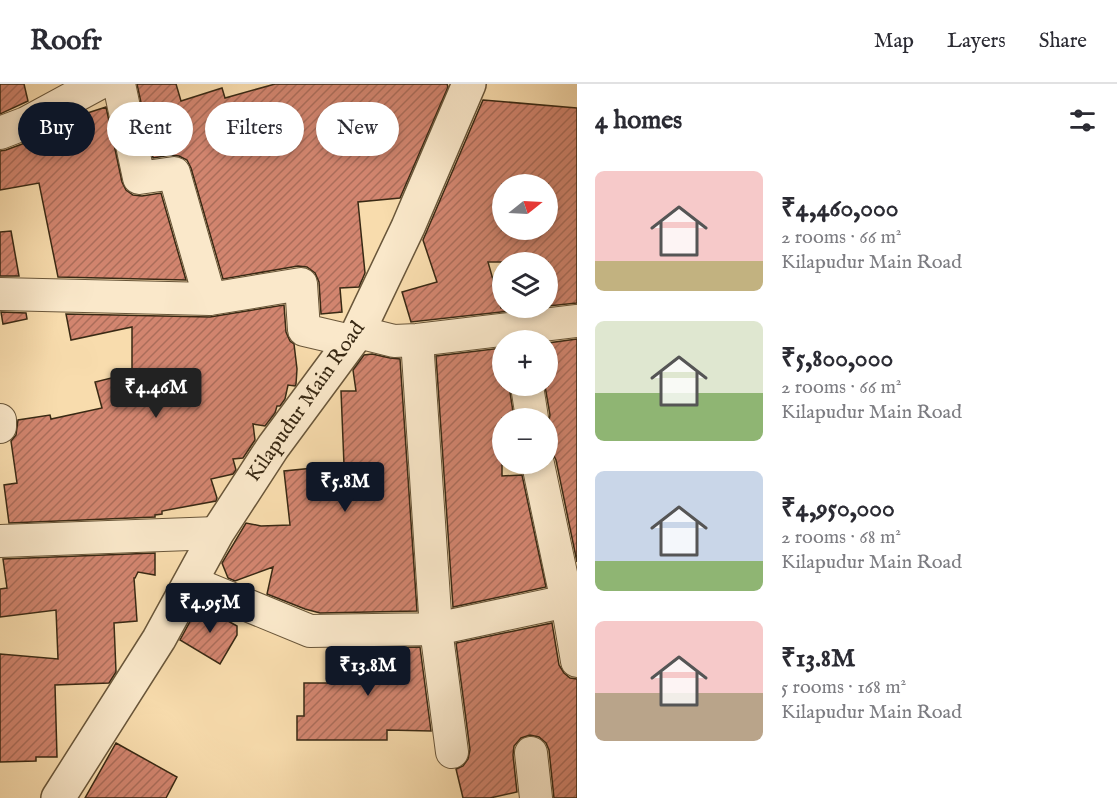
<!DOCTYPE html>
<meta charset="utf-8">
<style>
body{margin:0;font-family:"IM FELL English",serif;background:#f2f2f3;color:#2b2b33;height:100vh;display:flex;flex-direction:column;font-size:22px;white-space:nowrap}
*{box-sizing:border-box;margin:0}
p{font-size:20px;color:#7c7c81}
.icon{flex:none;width:33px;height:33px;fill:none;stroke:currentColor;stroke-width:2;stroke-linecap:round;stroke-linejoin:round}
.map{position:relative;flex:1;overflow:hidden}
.details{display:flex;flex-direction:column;background:#fff;width:540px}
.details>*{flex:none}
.top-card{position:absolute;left:18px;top:18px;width:468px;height:54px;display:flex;gap:12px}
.needle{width:39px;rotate:72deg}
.buttons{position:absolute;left:492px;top:90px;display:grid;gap:12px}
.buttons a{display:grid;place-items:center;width:66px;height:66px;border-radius:50%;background:#fff;box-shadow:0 3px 9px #0003;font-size:30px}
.price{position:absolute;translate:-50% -51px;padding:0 14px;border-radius:6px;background:#111827;color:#fff;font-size:20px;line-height:39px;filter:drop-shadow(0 2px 3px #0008)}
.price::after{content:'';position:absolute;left:50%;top:36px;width:18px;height:14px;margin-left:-9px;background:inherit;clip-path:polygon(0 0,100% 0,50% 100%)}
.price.on{background:#222;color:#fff}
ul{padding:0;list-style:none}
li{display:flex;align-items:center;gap:18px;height:150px;padding:0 18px}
li span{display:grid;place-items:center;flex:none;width:168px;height:120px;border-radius:9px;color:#555}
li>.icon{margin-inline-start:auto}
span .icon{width:72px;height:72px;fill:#fffc;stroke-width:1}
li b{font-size:26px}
h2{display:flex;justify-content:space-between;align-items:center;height:72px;padding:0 18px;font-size:26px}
.tag{padding:0 21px;border-radius:27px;background:#fff;box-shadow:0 3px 9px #0003;font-size:21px;line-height:54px}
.tag.on{background:#111827;color:#fff}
header{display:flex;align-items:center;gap:36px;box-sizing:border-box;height:84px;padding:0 30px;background:#fff;border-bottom:2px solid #e1e1e2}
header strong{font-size:28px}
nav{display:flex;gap:33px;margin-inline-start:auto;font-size:21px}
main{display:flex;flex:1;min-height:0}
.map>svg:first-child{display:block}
.building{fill:url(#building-hatch);stroke:#392914;stroke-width:1.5;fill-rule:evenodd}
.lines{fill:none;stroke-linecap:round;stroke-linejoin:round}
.minor-casing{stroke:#69563a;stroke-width:34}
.tertiary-casing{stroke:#69563a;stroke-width:36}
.minor{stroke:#fae8ca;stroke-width:32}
.tertiary{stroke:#fae8ca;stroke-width:33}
.labels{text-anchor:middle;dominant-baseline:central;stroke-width:5;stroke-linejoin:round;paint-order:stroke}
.street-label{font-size:21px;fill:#392914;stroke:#fae8ca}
</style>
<header>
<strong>Roofr</strong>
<nav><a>Map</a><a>Layers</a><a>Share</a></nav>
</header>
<main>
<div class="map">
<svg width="577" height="714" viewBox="0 0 577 714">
<defs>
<pattern id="building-hatch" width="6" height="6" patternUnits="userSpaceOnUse" patternTransform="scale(1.5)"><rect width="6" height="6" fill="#d2856f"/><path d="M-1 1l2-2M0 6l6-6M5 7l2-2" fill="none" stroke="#ab6d5a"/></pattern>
</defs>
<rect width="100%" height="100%" fill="#f8dcad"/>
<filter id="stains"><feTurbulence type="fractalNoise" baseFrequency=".00333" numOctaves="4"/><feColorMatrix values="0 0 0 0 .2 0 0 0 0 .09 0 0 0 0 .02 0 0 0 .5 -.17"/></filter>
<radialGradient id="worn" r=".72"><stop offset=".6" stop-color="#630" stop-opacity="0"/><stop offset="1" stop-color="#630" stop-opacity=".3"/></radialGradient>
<!-- building -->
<path class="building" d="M0,0H24L28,17L0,30Z
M137,0H176L181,17L222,4L225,14L275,0H447L448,3L400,114L358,118L365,189L359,203L340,204L342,228L321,230L319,198L315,189L307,183L298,182L223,195L191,84L187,76L179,72L171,71L153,74Z
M483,16L577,24V219L548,222V178H488L501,224H538L411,238L402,208L437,198L423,156ZM502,100H548V146H502Z
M106,23L122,98L126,106L133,111L142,112L161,109L186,196L58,193L39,99L0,106V67L6,66L33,56L75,33Z
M11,147L19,192H0V148Z
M284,221L286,248L290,257L294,260L297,285L296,300L295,302L288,301L285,315L280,322H277L275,329L265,342L253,340L255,356L243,374L233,375L236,386L233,390L211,395L217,414L216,417L162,427V430L155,431V433L9,439L4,401L17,399L11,357L16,351L18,336L50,331L51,335L102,324L95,298L132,289V243L71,256L66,230L210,233Z
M1,228L26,229L27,235L3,240Z
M577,255V478L556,376L552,368L548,365V342L550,331L545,302H548V259Z
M502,264V302H509L514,334H502V392L522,391L546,503L453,523L436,272Z
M372,270L390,274L400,275L417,527L320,529L305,525L267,510L273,483L235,497L228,494L222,479L246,439L261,442L290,441L284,387L344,381L341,307H356L353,286L364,271Z
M155,469V491L138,488L135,494H134L137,537L114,539L116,588L109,599L55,601L57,673H36V677L0,678V570L58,575L56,526L0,533V505L7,504L3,475Z
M199,521L237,542V551L220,580L180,556Z
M552,539L559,581L564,589L570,594L577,595V714H554L549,666L546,659L539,653L530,651L521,654L514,662L513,671L517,708L490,714H463L456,685L463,682L468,675L470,666L456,559Z
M420,563L431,647L387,646V656H297V632H304V599H342L336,565Z
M116,659L177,693L166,714H85Z"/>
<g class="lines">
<defs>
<path id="minor" d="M119,0L139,94L174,89L210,215
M0,49L26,39L98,0
M0,210L210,215L301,200L304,246L351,257
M358,248L394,257L417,256L577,237
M417,256L436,545L452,668
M527,302L532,334
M0,336V343
M538,380L567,518L577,577
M0,457L217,449
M191,498L310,547L436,545L577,515
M531,669L536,714"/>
<path id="tertiary" d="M58,714L159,555L217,449L273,363L358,248L408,143L469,0"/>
</defs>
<!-- minor casing -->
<use href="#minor" class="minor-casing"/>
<!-- tertiary casing -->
<use href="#tertiary" class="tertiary-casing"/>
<!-- minor -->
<use href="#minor" class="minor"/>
<!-- tertiary -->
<use href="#tertiary" class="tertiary"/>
</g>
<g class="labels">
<!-- street labels -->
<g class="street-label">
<text transform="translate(306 318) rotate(-55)">Kilapudur Main Road</text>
</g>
</g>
<rect width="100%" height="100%" filter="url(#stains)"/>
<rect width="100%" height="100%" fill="url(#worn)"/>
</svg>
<div class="buttons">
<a><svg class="needle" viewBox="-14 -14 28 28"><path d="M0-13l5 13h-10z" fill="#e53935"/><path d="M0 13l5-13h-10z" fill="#7c7c81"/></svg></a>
<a><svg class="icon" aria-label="layers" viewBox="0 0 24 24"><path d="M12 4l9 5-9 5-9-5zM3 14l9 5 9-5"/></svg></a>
<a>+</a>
<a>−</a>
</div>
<b class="price on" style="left:156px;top:335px">₹4.46M</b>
<b class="price" style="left:345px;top:429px">₹5.8M</b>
<b class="price" style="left:210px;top:550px">₹4.95M</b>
<b class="price" style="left:368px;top:613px">₹13.8M</b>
<div class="top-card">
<a class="tag on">Buy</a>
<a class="tag">Rent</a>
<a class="tag">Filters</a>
<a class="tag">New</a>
</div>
</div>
<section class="details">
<h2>4 homes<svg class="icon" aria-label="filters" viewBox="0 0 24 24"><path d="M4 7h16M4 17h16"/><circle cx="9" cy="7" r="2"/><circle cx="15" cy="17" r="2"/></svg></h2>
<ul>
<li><span style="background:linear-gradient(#f6c9c9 75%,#c2b280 0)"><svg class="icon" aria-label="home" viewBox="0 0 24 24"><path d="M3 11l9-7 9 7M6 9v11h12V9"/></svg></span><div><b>₹4,460,000</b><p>2 rooms · 66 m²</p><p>Kilapudur Main Road</p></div></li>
<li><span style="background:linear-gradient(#dfe7d0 60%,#8fb573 0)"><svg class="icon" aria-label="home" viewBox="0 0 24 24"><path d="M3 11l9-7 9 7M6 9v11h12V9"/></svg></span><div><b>₹5,800,000</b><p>2 rooms · 66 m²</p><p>Kilapudur Main Road</p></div></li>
<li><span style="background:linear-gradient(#c9d6e8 75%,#8fb573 0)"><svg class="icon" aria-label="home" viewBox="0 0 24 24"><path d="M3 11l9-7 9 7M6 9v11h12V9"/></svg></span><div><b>₹4,950,000</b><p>2 rooms · 68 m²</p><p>Kilapudur Main Road</p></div></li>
<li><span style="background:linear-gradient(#f6c9c9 60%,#b9a48a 0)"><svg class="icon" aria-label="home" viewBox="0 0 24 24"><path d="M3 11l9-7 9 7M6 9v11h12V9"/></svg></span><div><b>₹13.8M</b><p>5 rooms · 168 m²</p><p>Kilapudur Main Road</p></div></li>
</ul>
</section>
</main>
